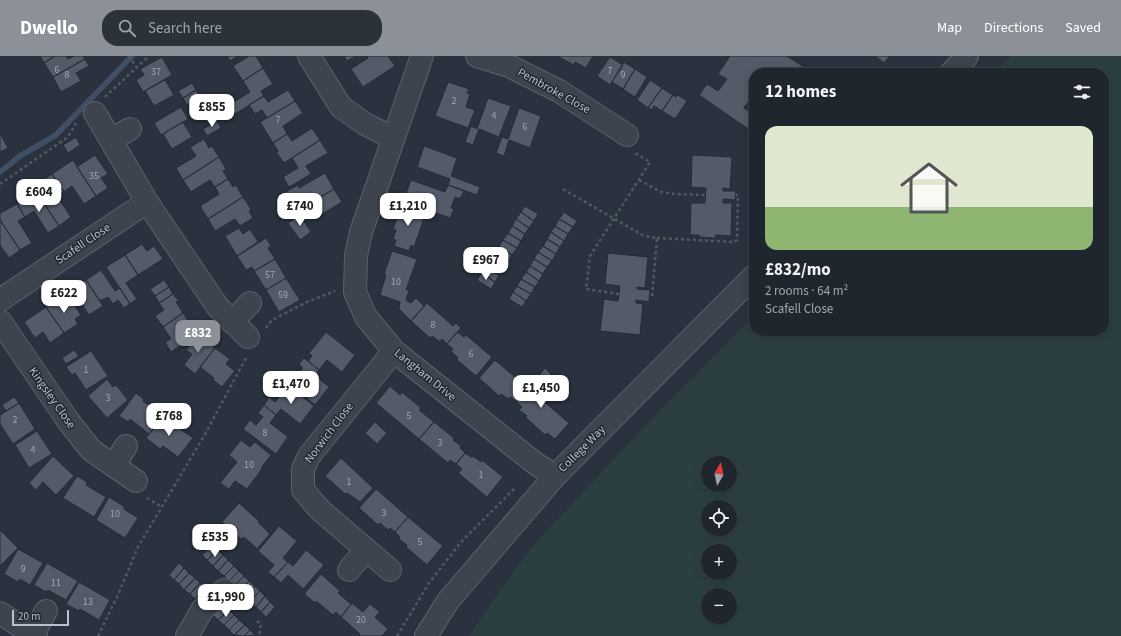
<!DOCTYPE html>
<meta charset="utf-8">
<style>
body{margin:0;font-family:"Source Sans 3",sans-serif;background:#2c323a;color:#f1f3f6;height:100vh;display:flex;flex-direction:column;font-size:15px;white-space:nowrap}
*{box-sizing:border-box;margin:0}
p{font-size:13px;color:#a1a5aa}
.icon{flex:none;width:22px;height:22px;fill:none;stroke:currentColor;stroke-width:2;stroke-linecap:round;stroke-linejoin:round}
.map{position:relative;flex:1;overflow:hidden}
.sheet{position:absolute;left:749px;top:12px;width:360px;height:268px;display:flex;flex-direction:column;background:#1f262e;border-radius:16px;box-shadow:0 2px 10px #0003,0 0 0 1px #3c434a}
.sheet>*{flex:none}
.needle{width:26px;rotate:9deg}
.buttons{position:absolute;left:701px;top:400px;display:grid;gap:8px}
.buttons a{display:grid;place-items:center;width:36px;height:36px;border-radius:50%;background:#1f262e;box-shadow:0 2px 10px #0003,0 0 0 1px #3c434a;font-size:20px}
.scale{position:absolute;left:12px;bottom:10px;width:57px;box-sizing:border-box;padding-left:4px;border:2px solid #babfc9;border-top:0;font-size:11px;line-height:14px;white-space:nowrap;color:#babfc9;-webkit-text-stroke:3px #222934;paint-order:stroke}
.price{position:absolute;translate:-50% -34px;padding:0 9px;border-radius:8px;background:#fff;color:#222;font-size:13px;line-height:26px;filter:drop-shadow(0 1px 2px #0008)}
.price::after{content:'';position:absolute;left:50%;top:24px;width:12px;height:9px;margin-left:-6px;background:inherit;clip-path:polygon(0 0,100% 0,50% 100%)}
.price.current{background:#8c9099;color:#fff}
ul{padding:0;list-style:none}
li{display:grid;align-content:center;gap:8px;height:212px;padding:0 16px}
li+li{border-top:1px solid #3c434a}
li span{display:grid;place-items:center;height:124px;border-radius:12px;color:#555}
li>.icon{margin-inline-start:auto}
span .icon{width:72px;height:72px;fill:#fffc;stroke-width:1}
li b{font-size:17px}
h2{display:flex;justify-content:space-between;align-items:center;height:48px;padding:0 16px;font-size:17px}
header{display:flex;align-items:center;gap:24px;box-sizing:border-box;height:56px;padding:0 20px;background:#8c9099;color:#fff}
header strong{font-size:19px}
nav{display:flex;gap:22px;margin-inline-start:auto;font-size:14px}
.search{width:280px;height:36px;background:#2c323a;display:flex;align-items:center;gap:10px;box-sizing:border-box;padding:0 14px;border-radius:16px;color:#a1a5aa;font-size:15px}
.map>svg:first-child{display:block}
.green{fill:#2c3f40;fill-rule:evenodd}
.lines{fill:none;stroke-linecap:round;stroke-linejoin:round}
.stream{stroke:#414f65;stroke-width:5.5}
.building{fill:#535b69;stroke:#242b36}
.street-casing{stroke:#5b626c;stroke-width:24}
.path{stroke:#4b5b5e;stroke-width:2.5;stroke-dasharray:3 3;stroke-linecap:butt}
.street{stroke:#3d444e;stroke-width:22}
.labels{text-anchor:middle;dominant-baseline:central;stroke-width:3;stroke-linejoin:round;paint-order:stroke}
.number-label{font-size:10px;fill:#a0a6b1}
.street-label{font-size:12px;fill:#babfc9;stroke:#222934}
</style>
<header>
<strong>Dwello</strong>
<div class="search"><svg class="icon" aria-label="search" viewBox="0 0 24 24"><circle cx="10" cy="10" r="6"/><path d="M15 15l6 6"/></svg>Search here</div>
<nav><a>Map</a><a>Directions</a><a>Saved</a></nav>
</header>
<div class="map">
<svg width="1121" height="580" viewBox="0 0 1121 580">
<rect width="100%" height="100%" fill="#29323e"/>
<!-- green -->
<path class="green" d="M1011,0H1121V580H469L526,498L618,398L754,260V275H1104V17H994ZM708,407H730V429H708ZM708,451H730V473H708ZM708,495H730V517H708ZM708,539H730V561H708Z"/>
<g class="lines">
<!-- stream -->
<path class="stream" d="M0,116L20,100L56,79L132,0"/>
</g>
<!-- building -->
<path class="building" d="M40,0H55L44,7Z
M55,0H66L68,3L74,0H83L85,3L53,21L44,7Z
M227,0H238L230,5Z
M249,0H256L263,12L243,25L233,10Z
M344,0H356L347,5Z
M367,0H388L395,10L363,31L351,13L368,2Z
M557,0H593L586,12L575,6L574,9Z
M730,0H787L813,17H754V41L752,40L744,52L749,55L754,48V77L699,39L707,28L718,35L727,23L718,18Z
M875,0H890L884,7Z
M162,1L172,19L143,36L136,24L144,19L140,13Z
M610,1L623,9L610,29L597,20Z
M85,3L89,10L76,17L81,25L61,36L53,21Z
M624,6L635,13L623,33L612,26Z
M263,12L273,28L261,35L264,40L235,58L229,49L250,36L243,25Z
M635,13L647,21L635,41L623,33Z
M165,24L174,39L154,50L145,35Z
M650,24L662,32L648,52L637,44Z
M448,26L469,33L467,37L470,38L466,51L475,54L468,72L435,60Z
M192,27L196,34L183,42L178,35Z
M662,32L673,39L662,55L654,50L652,54L648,52Z
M196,34L201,41L187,49L183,42Z
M288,34L295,45L267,62L262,54L255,58L249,49L264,40L268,46Z
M673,39L676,41L678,39L687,45L675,63L662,55Z
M488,42L511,50L499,81L479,73L473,89L465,86L471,70L477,73Z
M295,45L303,57L283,70L287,78L273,87L260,66Z
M181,51L188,63L161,79L154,67Z
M519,52L541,60L530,92L509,84L504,100L496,97L502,81L508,83Z
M217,65L221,72L207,80L203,73Z
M183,66L192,81L172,93L163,78Z
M312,72L320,84L284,107L276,96L278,95L273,87L287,78L292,85Z
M0,79H1L8,92L0,96Z
M76,81L80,89L68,97L63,89Z
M204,83L209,92L212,90L219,101L183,124L176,112L196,100L190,91Z
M320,84L328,97L306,110L311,118L289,131L283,121L298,112L292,102Z
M424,90L457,102L451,120L480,131L477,139L448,129L450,123L417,111Z
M95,99L108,118L101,122L108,132L96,140L77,111Z
M692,99L732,101L730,133L723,132V135H736L735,144L723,143V147H732L731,180L716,179L715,182L699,181V179H690L691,147H705L706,132L691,131Z
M219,101L226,113L223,115L228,123L215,131L210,124L191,136L183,124Z
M73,104L96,140L84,148L72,130L64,136L52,118Z
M325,117L334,133L304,151L296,138L285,145L282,138L298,129L299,132Z
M52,118L64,136L57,140L71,161L59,170L33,131Z
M228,123L233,131L236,129L243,141L208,163L200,150L219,138L215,131Z
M411,124L445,136L448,129L464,135L460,143L455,141L451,152L454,153L450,162L403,145Z
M334,133L342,146L319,160L312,146Z
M40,141L59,170L48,177L34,155L25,161L17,148L26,142L30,148Z
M243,141L251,153L249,155L253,162L240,170L235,163L215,175L208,163Z
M17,148L25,161L18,165L32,187L20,194L0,164V157Z
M402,148L426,157L414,191L411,189L409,195L394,190L396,184L393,183L396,174L393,173Z
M525,150L538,158L534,165L521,156Z
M521,156L534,165L529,172L516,163Z
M564,156L577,165L573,171L559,163Z
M300,159L311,176L300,184L288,167Z
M516,163L529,172L525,178L512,170Z
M559,163L573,171L568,178L555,170Z
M0,164L20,194L9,202L0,189Z
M512,170L525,178L521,185L508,177Z
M555,170L568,178L564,185L551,176Z
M239,172L243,178L250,173L258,186L237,200L225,180Z
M551,176L564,185L560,191L547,183Z
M508,177L521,185L517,192L503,184Z
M266,182L271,190L268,192L275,203L254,215L252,211L246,214L237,200Z
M547,183L560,191L556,198L543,190Z
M503,184L517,192L512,199L499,190Z
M142,188L147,195L154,190L163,203L138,219L125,199Z
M499,190L512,199L508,205L495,197Z
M543,190L556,198L552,205L538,196Z
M392,195L417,203L406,234H409L406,244L411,247L416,242L424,250L411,265L399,253L400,246L380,239L386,219L384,218Z
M538,196L552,205L547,211L534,203Z
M495,197L508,205L504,212L490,204Z
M608,197L648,201L645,232L637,231V233L650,234L649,246L636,244V247L643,248L640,279L600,275L604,243L618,245L620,230L605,228Z
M125,199L138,219L126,227L137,243L130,248L106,211Z
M275,203L286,222L266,234L254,215Z
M534,203L547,211L543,218L530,210Z
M490,204L504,212L499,219L486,211Z
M530,210L543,218L539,225L526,216Z
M486,211L499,219L495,226L482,217Z
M101,214L115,235L120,232L130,248L124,252L118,244L113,248L108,241L100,245L86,224Z
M526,216L539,225L535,231L521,223Z
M482,217L495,226L491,233L477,224Z
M286,222L300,244L279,256L266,234Z
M521,223L535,231L531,238L517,230Z
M86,224L103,250L89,259L72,233Z
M164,224L169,231L155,240L150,233Z
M517,230L531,238L526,245L513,236Z
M169,231L173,238L159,247L155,240Z
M513,236L526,245L522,251L509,243Z
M173,238L179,245L176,246L183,257L163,271L155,260L164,254L159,247Z
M60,242L65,248L71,244L81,259L75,263L78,268L64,277L46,251Z
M427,247L453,270L456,267L461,272L447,288L442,283L440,286L432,280L430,282L411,265Z
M46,251L64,277L50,287L43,276L35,282L24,266Z
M183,257L194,273L190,276L193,281L171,296L165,286L171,283L163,271Z
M326,276L355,299L342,316L327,304L319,314L308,305L312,300L309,297Z
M457,276L464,281L466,279L492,301L476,320L457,304L458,302L451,295L453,293L447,288Z
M198,279L215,292L195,318L184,309L192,298L186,294Z
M215,292L230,303L226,308L235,315L222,331L213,324L214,322L200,311Z
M74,294L79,300L66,308L62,302Z
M91,295L108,320L86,334L75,317L72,319L66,311Z
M304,302L319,314L315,319L329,331L315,349L282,322L290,313L297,318L303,312L299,308Z
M495,304L522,327L521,329L526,334L516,346L510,341L508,343L501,338L499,340L479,322Z
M545,312L551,318L534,337L569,367L555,383L547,377L545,379L525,361L527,360L519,354L522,351L516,346Z
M107,323L113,331L116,329L128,344L107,362L88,340Z
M288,329L314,350L300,368L281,353L276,359L264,349L269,341L275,346Z
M390,330L400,339L402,336L421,352L419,354L434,366L419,383L376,347Z
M136,337L144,343L143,345L163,360L149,378L130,363L128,366L119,360Z
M14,341L19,347L6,355L2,349Z
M19,347L35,373L13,388L0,368V359Z
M264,349L276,359L270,367L288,381L276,398L243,373L250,364L256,369L263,361L258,357Z
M164,359L174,366L173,368L193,382L178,401L163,390L160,393L146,382Z
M375,366L387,377L377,388L365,377Z
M434,366L454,382L453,384L461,390L460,392L465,397L456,408L450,404L448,407L419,383Z
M37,375L52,398L29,412L15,389Z
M241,384L250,391L255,386L271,399L261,412L262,413L247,433L235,425L229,433L220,427L237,406L229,399Z
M465,397L471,401L473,400L481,406L482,404L503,421L487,441L458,417L462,413L456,408Z
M53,400L74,420L56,439L43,426L36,434L29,427Z
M341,402L373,432L360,446L347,437L345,438L325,420Z
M77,420L87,426L86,429L106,441L94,461L63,442Z
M376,433L408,461L395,476L390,472L388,474L380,467L378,469L359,452Z
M109,441L125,451L124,453L138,462L125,482L96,464Z
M239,447L259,465L258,466L270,478L257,493L244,481L241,483L222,466Z
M408,461L443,490L427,509L406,491L407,489L399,483L400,481L395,476Z
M279,470L297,485L283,502L288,506L274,521L268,516L274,509L258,495Z
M0,474L18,492L0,510Z
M213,489L218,494L207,504L202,499Z
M18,493L43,507L30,529L20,523L18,526L4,518Z
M218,494L223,499L213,510L207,504Z
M306,494L324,509L303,533L288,519L281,527L274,521L288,506L293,510Z
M223,499L228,504L218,515L213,510Z
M228,504L234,510L224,520L218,515Z
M47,507L78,525L66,544L48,534L46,536L34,529Z
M179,507L184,512L174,524L169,519Z
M234,510L239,515L229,525L224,520Z
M184,512L189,517L179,528L174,524Z
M239,515L244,520L234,530L229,525Z
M189,517L195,522L184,534L179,528Z
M321,518L340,535L338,537L351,548L341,561L336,556L333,559L316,545L315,547L304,538Z
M244,520L249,525L240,535L234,530Z
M195,522L200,527L190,538L184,534Z
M249,525L255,530L245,540L240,535Z
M79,526L110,544L99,564L80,553L79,555L66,548Z
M200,527L205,532L195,543L190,538Z
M255,530L260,535L250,545L245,540Z
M205,532L210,537L200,548L195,543Z
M260,535L265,540L256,551L250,545Z
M265,540L270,546L261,556L256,551Z
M270,546L275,551L266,561L261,556Z
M352,547L363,556L370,548L380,556L375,561L388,573L382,580H359L360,578L341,561Z
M223,549L229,554L218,564L213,559Z
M229,554L234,559L224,569L218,564Z
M234,559L239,564L229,574L224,569Z
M239,564L245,569L234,579L229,574Z
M245,569L250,574L244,580L234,579Z
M250,574L255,579L244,580Z"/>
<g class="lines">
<defs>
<path id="street" d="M309,0L341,51L365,68L393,82
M422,0L361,176L356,200L355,236L366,261L394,295L536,408L555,420
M477,0L509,10L559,35L627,79
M951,17L967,0
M95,57L147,146L217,250L248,281
M111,84L130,73
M0,244L147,146
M0,265L69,366L91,394L136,425
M232,266L250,247
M114,409L126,390
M349,514L366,493
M390,514L320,454L303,434V413L309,400L394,295
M0,557L36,580
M33,578L46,555
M187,580L202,554L224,534
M426,580L448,545L555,420L754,220"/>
</defs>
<!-- street casing -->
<use href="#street" class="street-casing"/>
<!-- path -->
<path class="path" d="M129,0L137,12
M105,41L149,0
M639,124L661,136L675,138L706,139
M0,128L68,81L76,67
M563,133L644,180L657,182L652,240L650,239
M657,182L734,186L737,184L738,139H736
M619,238L586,233L590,200L650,106L635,97
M266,272L272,264L307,246L335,235
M147,442L162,451
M257,565L261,568L259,580
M98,580L118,539L138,491L204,380L247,300
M397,580L429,527L461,486L516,431"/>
<!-- street -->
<use href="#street" class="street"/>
</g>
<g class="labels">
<!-- number labels -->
<g class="number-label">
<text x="57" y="14">6</text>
<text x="610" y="15">7</text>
<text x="156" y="16">37</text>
<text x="67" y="19">8</text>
<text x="623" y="19">9</text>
<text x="454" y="45">2</text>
<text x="494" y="60">4</text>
<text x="278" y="64">7</text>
<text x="525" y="71">6</text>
<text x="94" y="120">35</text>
<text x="270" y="219">57</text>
<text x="396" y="226">10</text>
<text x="283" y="239">59</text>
<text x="433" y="269">8</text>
<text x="471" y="298">6</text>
<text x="86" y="314">1</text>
<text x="108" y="342">3</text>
<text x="409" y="360">5</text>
<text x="15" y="364">2</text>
<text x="265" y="377">8</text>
<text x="440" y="387">3</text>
<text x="33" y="394">4</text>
<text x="249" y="409">10</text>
<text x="481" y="419">1</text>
<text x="349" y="426">1</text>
<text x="384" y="457">3</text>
<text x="115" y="458">10</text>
<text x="420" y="486">5</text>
<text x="23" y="513">9</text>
<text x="56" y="527">11</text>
<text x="88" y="546">13</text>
<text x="361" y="564">20</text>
</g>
<!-- street labels -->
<g class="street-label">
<text transform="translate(554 35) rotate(29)">Pembroke Close</text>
<text transform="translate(83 188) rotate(-34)">Scafell Close</text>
<text transform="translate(425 319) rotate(39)">Langham Drive</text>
<text transform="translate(52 342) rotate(55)">Kingsley Close</text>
<text transform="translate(329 377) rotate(-53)">Norwich Close</text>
<text transform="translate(582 393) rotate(-45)">College Way</text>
</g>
</g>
</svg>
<div class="buttons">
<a><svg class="needle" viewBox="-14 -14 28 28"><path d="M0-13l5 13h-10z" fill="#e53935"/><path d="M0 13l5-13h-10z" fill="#a1a5aa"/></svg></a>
<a><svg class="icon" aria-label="locate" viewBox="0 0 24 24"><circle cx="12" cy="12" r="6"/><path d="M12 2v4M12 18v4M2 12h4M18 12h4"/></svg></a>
<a>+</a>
<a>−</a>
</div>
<div class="scale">20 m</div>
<b class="price" style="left:212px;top:72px">£855</b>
<b class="price" style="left:39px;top:157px">£604</b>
<b class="price" style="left:300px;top:171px">£740</b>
<b class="price" style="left:408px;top:171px">£1,210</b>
<b class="price" style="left:486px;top:225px">£967</b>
<b class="price" style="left:64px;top:258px">£622</b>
<b class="price current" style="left:198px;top:298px">£832</b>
<b class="price" style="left:291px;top:349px">£1,470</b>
<b class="price" style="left:541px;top:353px">£1,450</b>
<b class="price" style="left:169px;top:381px">£768</b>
<b class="price" style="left:215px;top:502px">£535</b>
<b class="price" style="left:226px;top:562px">£1,990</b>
<section class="sheet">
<h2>12 homes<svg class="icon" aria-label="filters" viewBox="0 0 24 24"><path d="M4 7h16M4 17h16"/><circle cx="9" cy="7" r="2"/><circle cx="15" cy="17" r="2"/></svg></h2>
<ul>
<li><span style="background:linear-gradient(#dfe7d0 65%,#8fb573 0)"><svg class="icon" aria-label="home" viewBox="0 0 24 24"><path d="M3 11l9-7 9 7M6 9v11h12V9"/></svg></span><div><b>£832/mo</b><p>2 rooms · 64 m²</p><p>Scafell Close</p></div></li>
</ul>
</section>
</div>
